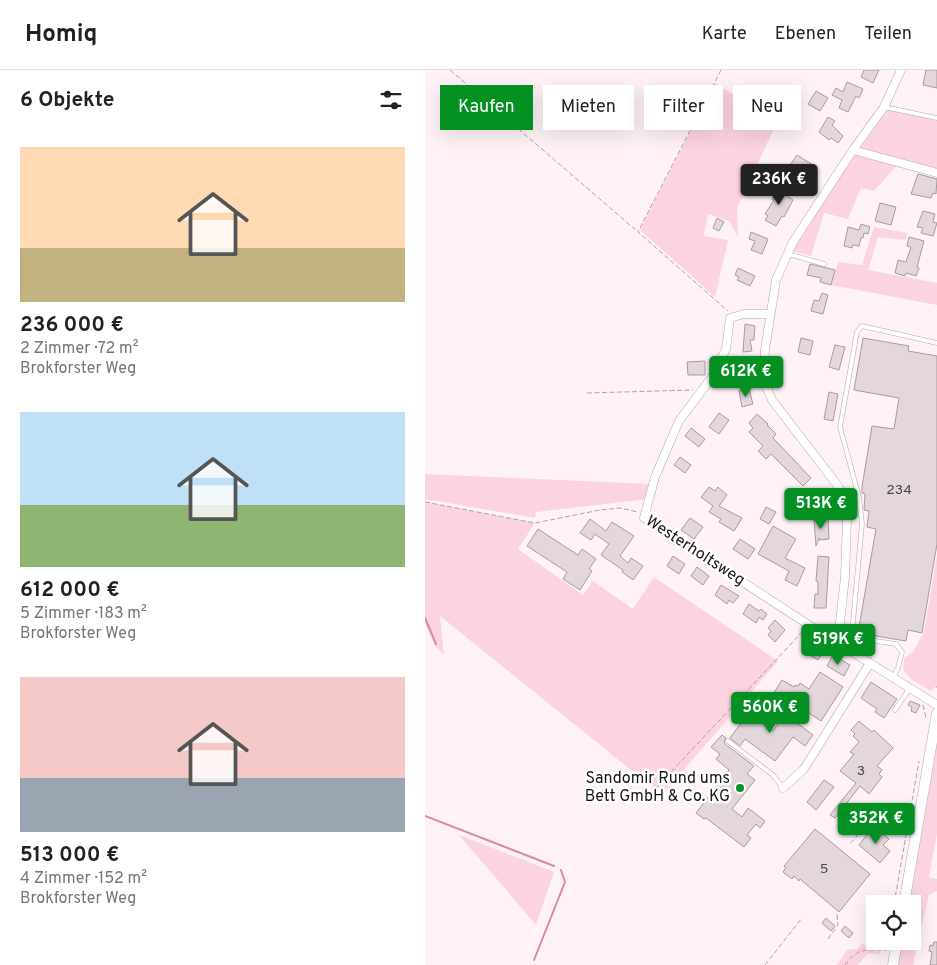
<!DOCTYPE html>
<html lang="de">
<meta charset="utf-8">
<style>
body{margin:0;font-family:Overpass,sans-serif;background:#f6f6f6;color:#202124;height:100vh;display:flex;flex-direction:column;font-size:19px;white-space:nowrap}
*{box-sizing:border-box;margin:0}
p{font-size:16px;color:#757577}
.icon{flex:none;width:28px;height:28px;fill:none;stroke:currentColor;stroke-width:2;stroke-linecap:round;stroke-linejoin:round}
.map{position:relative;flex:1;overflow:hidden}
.sheet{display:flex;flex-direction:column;background:#fff;width:425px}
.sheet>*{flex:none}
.top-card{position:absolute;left:15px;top:15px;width:421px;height:45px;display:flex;gap:10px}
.fabs{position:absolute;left:441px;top:825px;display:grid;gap:10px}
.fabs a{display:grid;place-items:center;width:55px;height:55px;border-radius:0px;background:#fff;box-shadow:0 5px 20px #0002;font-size:25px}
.price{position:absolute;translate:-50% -42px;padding:0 11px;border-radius:5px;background:#039124;color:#fff;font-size:16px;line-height:32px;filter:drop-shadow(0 1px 2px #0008)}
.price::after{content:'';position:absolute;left:50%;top:30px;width:15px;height:11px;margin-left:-8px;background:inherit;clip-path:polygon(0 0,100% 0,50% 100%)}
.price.active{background:#222;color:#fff}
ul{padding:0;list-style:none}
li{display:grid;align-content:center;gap:10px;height:265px;padding:0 20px}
li span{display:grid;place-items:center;height:155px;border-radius:0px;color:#555}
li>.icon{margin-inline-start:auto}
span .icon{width:90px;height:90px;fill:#fffc;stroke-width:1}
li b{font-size:21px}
h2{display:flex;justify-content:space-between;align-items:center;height:60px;padding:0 20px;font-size:21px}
.tag{padding:0 18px;border-radius:0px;background:#fff;box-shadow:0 5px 20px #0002;font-size:18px;line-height:45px}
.tag.active{background:#039124;color:#fff}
header{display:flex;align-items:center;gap:30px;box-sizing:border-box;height:70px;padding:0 25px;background:#fff;border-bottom:1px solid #e0e0e0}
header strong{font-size:24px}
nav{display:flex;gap:28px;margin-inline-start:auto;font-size:18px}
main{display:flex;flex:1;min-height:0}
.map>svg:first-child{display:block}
.green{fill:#fcd3e1}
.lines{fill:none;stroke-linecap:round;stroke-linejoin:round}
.stream{stroke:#da89a9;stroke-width:2}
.building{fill:#e3d7db;stroke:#a79b9f}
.lane-casing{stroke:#b4a8ac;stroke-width:5}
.street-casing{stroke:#b4a8ac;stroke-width:9}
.secondary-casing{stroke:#b4a8ac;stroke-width:11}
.path{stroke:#aca2a6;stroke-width:1;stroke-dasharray:5 2.5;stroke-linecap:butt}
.lane{stroke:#fff;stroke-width:4}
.street{stroke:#fff;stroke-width:8}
.secondary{stroke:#fff;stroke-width:10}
.poi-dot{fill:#039124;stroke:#fff;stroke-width:2}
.labels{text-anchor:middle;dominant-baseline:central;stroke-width:5;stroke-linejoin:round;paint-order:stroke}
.number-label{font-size:14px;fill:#4c4647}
.street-label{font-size:16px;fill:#191516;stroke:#fff}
.poi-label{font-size:16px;fill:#191516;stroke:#fff;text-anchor:end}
</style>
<header>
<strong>Homiq</strong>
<nav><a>Karte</a><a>Ebenen</a><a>Teilen</a></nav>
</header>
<main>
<section class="sheet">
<h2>6 Objekte<svg class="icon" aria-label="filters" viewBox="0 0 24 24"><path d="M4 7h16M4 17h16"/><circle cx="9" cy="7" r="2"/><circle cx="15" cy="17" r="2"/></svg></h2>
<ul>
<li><span style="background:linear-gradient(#ffd9b3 65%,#c2b280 0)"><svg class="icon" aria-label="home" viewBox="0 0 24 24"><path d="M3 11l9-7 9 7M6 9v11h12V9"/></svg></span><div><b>236 000 €</b><p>2 Zimmer · 72 m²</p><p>Brokforster Weg</p></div></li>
<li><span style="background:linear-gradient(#bfe0f5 60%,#8fb573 0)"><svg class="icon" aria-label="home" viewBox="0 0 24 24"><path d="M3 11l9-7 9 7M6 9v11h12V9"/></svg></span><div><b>612 000 €</b><p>5 Zimmer · 183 m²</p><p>Brokforster Weg</p></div></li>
<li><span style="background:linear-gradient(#f6c9c9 65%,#9aa5b1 0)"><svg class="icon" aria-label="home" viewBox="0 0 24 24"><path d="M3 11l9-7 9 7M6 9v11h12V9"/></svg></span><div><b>513 000 €</b><p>4 Zimmer · 152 m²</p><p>Brokforster Weg</p></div></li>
</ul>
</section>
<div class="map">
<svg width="512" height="895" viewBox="0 0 512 895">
<rect width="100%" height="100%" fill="#fff2f7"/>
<!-- green -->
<path class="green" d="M290,13L352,52L312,138L313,167L304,151L283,144L279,166L303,170L290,227L215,160Z
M463,40L512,49V99L477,90L449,121L436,118L423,149L399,143L386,186L368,181L393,138Z
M449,157L483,163L481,170L453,167L443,200L512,213V235L406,215L413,192L437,195Z
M0,404L225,414L223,429L111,442L110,448L0,429Z
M0,432L110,453L93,479L158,525L168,511L208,539L229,507L353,591L237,725L15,546L19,585L10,576L0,553Z
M512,485V617H510L506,621L487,610L478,600L479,588L488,582L499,562Z
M512,676V763L504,807L512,809V821L504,825L488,895H473L477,871H488V834H484Z
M34,765L129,802L111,855Z
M437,874L454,877L456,884H442L433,895H412L422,880L432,879Z"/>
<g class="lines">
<!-- stream -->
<path class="stream" d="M0,548L11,574
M0,746L129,796
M109,890L140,812L136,800"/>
</g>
<!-- building -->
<path class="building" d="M439,0H454L448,13L436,7Z
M501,0H512V18L498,15Z
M422,12L438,19L434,28L431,26L423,42L414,38L417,30L407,25L411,18L418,22Z
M391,21L403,28L395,41L383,34Z
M403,47L410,51L407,55L418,66L413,73L406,68L404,70L394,62Z
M372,85L388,95L382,106L365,95Z
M493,104L512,109L511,124L508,123L506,128L486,124Z
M356,114L363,118L360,125L368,130L359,147L357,146L351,156L340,150L343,146L340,144L349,130L347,129Z
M455,133L471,137L466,155L450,151Z
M498,141L510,144L508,152L512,153L508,166L496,163L498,158L492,157Z
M292,148L299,152L294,161L288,158Z
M436,154L445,157L443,164L439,163L438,168H436L434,176L428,175L427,178L419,176L423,157L434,160Z
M326,162L343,169L337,184L326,180L330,171L324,169Z
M484,167L499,171L492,197L494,198L491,206L481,203L480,206L470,203L473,190L481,192L486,177L482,176Z
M385,194L410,200L406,215L395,212L396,208L382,205Z
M313,198L330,206L325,216L312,210L314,207L310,205Z
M397,223L403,225L398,244L386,241L389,230L394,231Z
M320,254L330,256L329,270H325L327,281L318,282Z
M376,268L388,271L385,285L373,282Z
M438,268L484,276L483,281L512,286V474L497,563L483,560L481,571L433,563L451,459L442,457L444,441L439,440L440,424L437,423V417L447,356L469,359L474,328L429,320Z
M410,275L420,277L414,300L404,297Z
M309,289L322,299L320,302L326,307L321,313L302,298Z
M280,291V305H263L262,292Z
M324,319L328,334L317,337L314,321Z
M404,322L413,324L408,351L399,349Z
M294,343L304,350L294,364L284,357Z
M332,344L343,354L342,355L351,364L348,368L386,408L378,416L346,384L341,389L333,381L338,376L324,362L328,358L324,353Z
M266,358L280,369L274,377L260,366Z
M255,387L266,395L260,403L249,395Z
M284,417L290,421L293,417L302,425L294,436L317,448L309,461L294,452L296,449L284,442L288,436L276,427Z
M383,422L391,430L396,426L401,430L386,446L381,441L386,436L377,428Z
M341,437L351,442L344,454L335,449Z
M265,448L278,457L269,469L256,460Z
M165,449L181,461L187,452L209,466L195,486L203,493L206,488L218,496L208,510L197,502L198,500L176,485L184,474L170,464L166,470L155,463Z
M389,450H403L404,469L394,470V468L391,476Z
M348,456L371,469L360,488L380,498L372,516L360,510L364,501L333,484Z
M113,459L153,485L157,479L171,489L164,499L167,501L155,520L138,509L142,502L102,476Z
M315,469L330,479L323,489L308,479Z
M248,486L260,494L254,504L242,496Z
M393,486L404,487L401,538H389L390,524H393V512L391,511Z
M272,497L284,506L278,515L266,506Z
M296,515L314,526L308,533L304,530L302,534L290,525Z
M324,534L334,541L336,539L342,544L338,550L334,547L331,553L318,544Z
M350,550L360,560L350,572L343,565L346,561L343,558Z
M388,571L400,579L393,590L386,586L389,582L383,578Z
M408,585L425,595L419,606L402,596Z
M395,602L418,617L396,651L373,636L378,629L367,622L360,634L347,626L357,610L369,617L370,615L373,616L375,613L384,619Z
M446,612L472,629L459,648L450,642L452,639L436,628Z
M485,631L495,635L491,643L486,641L487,637L483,635Z
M355,637L366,645L364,647L388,665L380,676L368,667L350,691L320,669L315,676L305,668L319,649L316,646L320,640L348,661L358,647L352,642Z
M434,651L447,662L449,660L468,678L452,696L457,700L454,704L457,707L444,724L435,716L410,748L405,745L431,713L415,701L429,684L425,682L434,672L428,666L430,664L426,660Z
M297,665L301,668L299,671L300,674L329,696L322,704L330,710L307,739L317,747L323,738L340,751L335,758L331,754L322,765L326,768L319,777L281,748L279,749L271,743L304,700L291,689L295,684L286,677Z
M399,710L409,717L391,740L382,732Z
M449,756L464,769L458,775L465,781L455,793L434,775Z
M390,759L445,804L414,842L375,809L374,811L369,806L367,809L358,802L361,797L359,796Z
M401,848L410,856L406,861L397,853Z
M420,856L428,863L424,868L416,861Z
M509,872H512V895H505L507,882L504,881L505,875L508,876Z"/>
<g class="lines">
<defs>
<path id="lane" d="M459,37L512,48
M363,184L399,194
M468,607L473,598L477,582L471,574L431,568L427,563L437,454L434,427L415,357L432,262L437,256L512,273
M470,640L485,618
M303,671L348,705L358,718"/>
<path id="street" d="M428,80L512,103
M345,244H319L305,248L301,279L287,307L254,351L230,407L219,448L384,555L512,635
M411,571L414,561L420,507L422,449L420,433L413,416L347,330L340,314L339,301L340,280L351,210L368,172L428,80L459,37L476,0
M358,718L379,699L445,593"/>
<path id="secondary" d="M479,834L512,643
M468,895L472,871"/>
</defs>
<!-- lane casing -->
<use href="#lane" class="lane-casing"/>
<!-- street casing -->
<use href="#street" class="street-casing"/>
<!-- secondary casing -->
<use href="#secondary" class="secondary-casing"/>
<!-- path -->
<path class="path" d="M25,0L212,161
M296,0L213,162L303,241
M162,323L268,320
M0,432L110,453L175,440L195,438L213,442
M511,617H512
M498,635L501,648
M231,718L379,560
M414,749L431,763L432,766L424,775
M469,834L494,691
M403,869L413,855L412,844
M460,880L462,871
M340,895L377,848
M420,895C433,877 441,880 462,880"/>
<!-- lane -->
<use href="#lane" class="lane"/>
<!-- street -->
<use href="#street" class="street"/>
<!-- secondary -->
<use href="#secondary" class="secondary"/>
</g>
<!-- markers -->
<circle class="poi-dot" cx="315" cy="718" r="5"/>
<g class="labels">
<!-- number labels -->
<g class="number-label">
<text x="474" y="420">234</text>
<text x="436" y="701">3</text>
<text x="399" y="799">5</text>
</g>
<!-- street labels -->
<g class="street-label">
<text transform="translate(270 481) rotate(33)">Westerholtsweg</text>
</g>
<!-- poi labels -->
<g class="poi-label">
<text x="305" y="709">Sandomir Rund ums<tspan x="305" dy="18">Bett GmbH &amp; Co. KG</tspan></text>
</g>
</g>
</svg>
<div class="fabs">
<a><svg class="icon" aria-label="locate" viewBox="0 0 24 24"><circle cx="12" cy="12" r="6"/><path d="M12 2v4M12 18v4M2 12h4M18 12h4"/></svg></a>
</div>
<b class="price active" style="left:354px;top:136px">236K €</b>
<b class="price" style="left:321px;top:328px">612K €</b>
<b class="price" style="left:396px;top:460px">513K €</b>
<b class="price" style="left:413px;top:596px">519K €</b>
<b class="price" style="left:345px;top:664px">560K €</b>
<b class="price" style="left:451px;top:775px">352K €</b>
<div class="top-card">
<a class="tag active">Kaufen</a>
<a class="tag">Mieten</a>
<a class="tag">Filter</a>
<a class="tag">Neu</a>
</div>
</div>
</main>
